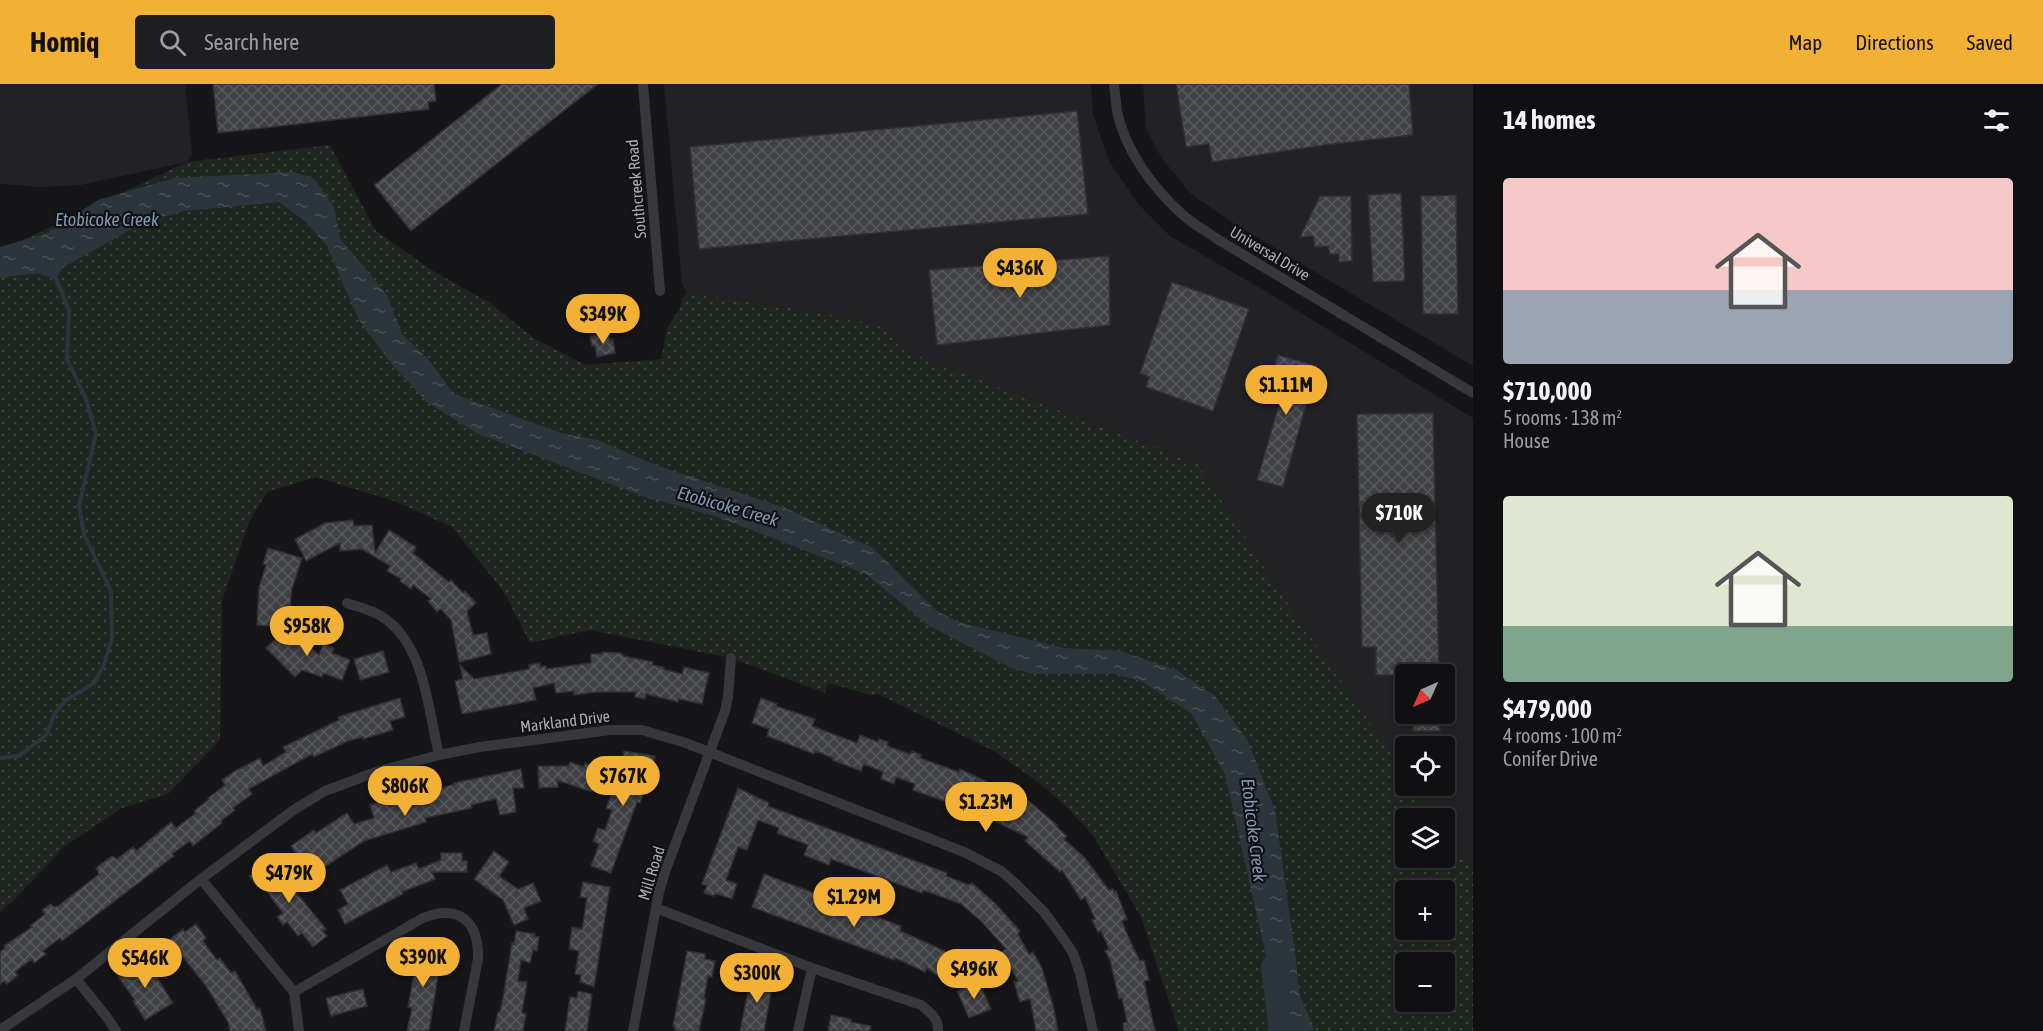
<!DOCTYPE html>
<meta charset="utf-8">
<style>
body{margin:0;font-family:"Asap Condensed",sans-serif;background:#1e1e20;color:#f1f3f6;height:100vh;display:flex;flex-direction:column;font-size:22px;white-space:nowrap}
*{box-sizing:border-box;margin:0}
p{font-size:20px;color:#9c9d9f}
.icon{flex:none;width:33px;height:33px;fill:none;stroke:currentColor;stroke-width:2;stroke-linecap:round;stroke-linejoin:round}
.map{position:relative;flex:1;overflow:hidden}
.drawer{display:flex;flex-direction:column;background:#101012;width:570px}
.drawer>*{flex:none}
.needle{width:39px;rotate:225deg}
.fabs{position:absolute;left:1395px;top:580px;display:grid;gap:12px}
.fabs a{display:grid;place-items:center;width:60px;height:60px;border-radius:6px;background:#101012;box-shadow:0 3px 9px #0003,0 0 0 2px #303032;font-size:30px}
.price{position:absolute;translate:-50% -51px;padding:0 14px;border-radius:21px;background:#f2b134;color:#111;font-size:20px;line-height:39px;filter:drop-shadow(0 2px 3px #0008)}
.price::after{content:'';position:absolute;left:50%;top:36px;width:18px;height:14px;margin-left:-9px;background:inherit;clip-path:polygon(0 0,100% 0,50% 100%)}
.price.current{background:#222;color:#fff}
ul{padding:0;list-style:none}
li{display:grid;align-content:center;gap:12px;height:318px;padding:0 30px}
li span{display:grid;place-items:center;height:186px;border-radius:6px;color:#555}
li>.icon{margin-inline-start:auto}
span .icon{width:108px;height:108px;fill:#fffc;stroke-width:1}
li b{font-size:26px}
h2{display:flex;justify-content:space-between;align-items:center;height:72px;padding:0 30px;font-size:26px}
header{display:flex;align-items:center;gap:36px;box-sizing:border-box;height:84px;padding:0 30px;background:#f2b134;color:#111}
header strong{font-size:28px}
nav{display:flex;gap:33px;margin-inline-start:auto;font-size:21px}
.search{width:420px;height:54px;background:#1e1e20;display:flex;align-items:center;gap:15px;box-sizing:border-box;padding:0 21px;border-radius:6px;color:#9c9d9f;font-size:22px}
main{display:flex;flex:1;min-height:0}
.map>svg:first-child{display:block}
.built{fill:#222225;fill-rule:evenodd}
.green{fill:url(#green-dots);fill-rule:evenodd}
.water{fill:url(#water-ripples)}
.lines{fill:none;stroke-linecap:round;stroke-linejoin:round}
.stream{stroke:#2c353c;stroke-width:4}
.river{stroke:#2c353c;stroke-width:22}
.building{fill:url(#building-cross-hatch);stroke:#303034;stroke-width:1.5}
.minor{stroke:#37383d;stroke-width:10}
.labels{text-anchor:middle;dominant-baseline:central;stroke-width:4.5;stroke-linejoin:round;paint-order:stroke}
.street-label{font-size:16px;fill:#a8adb8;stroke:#111113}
.water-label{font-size:18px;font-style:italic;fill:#7f9bb3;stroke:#111113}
</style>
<header>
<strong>Homiq</strong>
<div class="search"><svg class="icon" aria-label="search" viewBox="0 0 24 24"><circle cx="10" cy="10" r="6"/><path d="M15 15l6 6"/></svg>Search here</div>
<nav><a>Map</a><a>Directions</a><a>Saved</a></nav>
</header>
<main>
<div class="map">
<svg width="1473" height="947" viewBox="0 0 1473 947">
<defs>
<pattern id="green-dots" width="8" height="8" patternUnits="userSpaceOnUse" patternTransform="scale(1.5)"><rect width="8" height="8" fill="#1e261f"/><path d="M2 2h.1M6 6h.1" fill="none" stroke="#3c433d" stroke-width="1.8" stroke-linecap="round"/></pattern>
<pattern id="water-ripples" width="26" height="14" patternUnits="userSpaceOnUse" patternTransform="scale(1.5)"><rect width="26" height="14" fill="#2c353c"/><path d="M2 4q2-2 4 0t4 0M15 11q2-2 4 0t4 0" fill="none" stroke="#485056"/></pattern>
<pattern id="building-cross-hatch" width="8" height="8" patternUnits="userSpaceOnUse" patternTransform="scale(1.5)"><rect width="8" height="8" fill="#404145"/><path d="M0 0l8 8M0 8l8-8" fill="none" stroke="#595a5e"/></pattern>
</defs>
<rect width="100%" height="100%" fill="#161618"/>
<!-- built -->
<path class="built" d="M0,0H185L192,70L187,78L81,101L39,103L3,100L0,99Z
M664,0H1091L1093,30L1109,77L1139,121L1170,152L1262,205L1473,334V785L1445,748L1444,735H1436L1414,702H1444V663H1406L1405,689L1286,517L1198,380L905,267L879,241L822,229L686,209L682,200ZM1406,591H1444V630H1406Z
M1143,0H1473V282L1233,139L1190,109L1161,73L1146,45Z"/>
<!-- green -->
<path class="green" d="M330,61L376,147L433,187L490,219L535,255L586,281L661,275L667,244L680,224L682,216L686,209L822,229L879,241L905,267L1198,380L1286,517L1405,689L1406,702H1414L1436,735H1406V774H1444L1445,748L1473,785V947H1179L1141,833L1094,753L1069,725L1038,698L994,667L878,610L871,611L828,599L825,609L731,574L590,546L530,559L504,508L452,443L394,417L316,393L267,408L249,438L222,517L220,656L168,710L122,724L65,762L17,813L0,828V167L187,78ZM1406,807H1444V846H1406ZM1406,879H1444V918H1406Z"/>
<!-- water -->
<path class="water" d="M293,88L314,94L334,123L340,154L387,211L402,250L429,276L454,310L561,349L597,356L658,382L785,424L873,464L937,527L958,538L1063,564L1120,567L1176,586L1215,612L1247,655L1275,726L1296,876L1299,909L1315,947H1283L1225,690L1191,629L1141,597L1114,590H1034L1011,584L928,541L866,490L715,432L645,413L476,349L427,318L393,282L359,236L327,162L306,138L279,118L185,127L146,137L62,184L56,195L36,189L0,194V163L48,149L98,116L175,94Z"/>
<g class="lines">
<!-- stream -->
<path class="stream" d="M0,674L19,672L40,656L47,650L54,631L65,617L94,599L104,581L112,554L111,507L84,450L79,422L96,350L86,315L67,275L69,226L55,192"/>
<!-- river -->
<path class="river" d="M1272,883L1280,947"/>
</g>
<!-- building -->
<path class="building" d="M213,0H434L436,17L428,18L429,25L218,49Z
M502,0H598L411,147L374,101Z
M1176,0H1409L1413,51L1325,61L1212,78L1209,60L1186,63Z
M1077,27L1088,130L699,165L690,63Z
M1401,109L1405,197L1373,198L1368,111Z
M1456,111L1458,230H1423L1421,112Z
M1320,112H1351L1352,177L1339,178V170H1330L1328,162L1315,163L1313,152L1300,153Z
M1109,172L1110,241L937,261L929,186Z
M1172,198L1249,225L1213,327L1146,303L1149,293L1140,289Z
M609,249L610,256L613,255L615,269L597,273L595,262H592L590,252Z
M1278,271L1317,282L1283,403L1257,396L1280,317L1266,313Z
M1433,329L1439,591H1406V617H1395L1394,591H1376V563H1362L1357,330Z
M353,436L354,442L372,441L375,469L389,446L416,463L413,469L449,498L451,496L463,509L465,507L476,519L467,527L473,551L487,549L491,570L459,578L451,536L441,525L437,528L428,517L431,515L413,501L411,505L400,497L401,495L387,487L390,482L362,465L340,467V459L306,477L295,455L325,439Z
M268,464L302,474L292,505L290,522H285L284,543L257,541L259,503L266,481L263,480Z
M286,545L301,560L304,557L319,571L323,560L334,564L332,569L350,576L342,596L323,589L322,593L302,586L295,593L266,564Z
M383,567L389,588L360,596L354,575Z
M602,568L621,569L624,572L653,578L652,581L664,583L663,585L682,590L684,583L709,589L702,620L679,615L678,618L646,610L645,615L635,613L636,608H596L574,611V607L556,609L554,599L533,604L536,616L462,630L455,597L463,595L460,581L474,595L529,585V581L540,579V583L546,582V585L591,579V570H602Z
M400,614L405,633L390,637L393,646L363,655V653L348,657L314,673L312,670L249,705L252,710L233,724L235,726L221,737L222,739L193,762L190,757L172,770L174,772L62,857L60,854L43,867L46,870L34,879L32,875L15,888L18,891L7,900L4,897L0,900V868L5,864L4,862L32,843L30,842L45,830L42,826L51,820L54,823L58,822L99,790L96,784L112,772L117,775L133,763L136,767L171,738L176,744L196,729L194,727L209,715L208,714L225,701L222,696L235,687L260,674L263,682L286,668L283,663L339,636L338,633Z
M761,614L777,620L776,622L815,635L812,642L857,659L860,651L878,658L879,655L888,658L887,661L890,663L910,670L912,667L921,671L920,674L959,688L960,685L1030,718L1057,741L1056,742L1067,752L1064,755L1084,773L1109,806L1113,805L1114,808L1116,807L1127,835L1122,837L1127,850L1140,877L1144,876L1149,896L1144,897L1155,947H1124L1123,939L1127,938L1122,914L1119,915L1110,876L1105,867L1109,865L1101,847L1098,848L1092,836L1095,835L1085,813L1081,816L1062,786L1060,788L1025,757L1028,753L996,738L997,735L978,726L977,728L964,723L966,720L947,711L944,717L913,706L915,700L896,693L894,700L881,695L883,688L864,680L861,687L832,676L833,674L815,667L814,670L767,652L769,645L752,639Z
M1413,630H1439L1440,647H1413Z
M624,667L655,672L651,701L647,700L640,719L637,718L611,789L591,782L599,760L593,757L598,744L605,746L612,726L606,724L617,695L620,696Z
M570,678L584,683L585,679L600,684L592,708L557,696L558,703L539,704L538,682H568Z
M521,685L524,704H513L516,728L500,731L496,715L471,721L472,724L425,734L426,738L364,757L311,792L291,762L314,746L316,749L347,729L354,740L374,734L370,721L402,712L405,724L423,719L420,707L433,703L434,706L455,700L454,699Z
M738,704L769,719L768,722L947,789L946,792L969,801L972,799L997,821L1020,847L1018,850L1029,870L1033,868L1042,884L1054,925L1058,947H1036L1030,915L1020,918L1014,898L1018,897L1001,868L1006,865L981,837L961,820L923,806L922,809L831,775L829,781L804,771L808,761L777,749L779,744L758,736L747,766L738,763L726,796L737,800L732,815L715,809L714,812L704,809L707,802L702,800Z
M494,767L509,778L499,792L518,805L533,799L541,817L524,824L528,835L514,841L503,816L474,795Z
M441,769H462V777H467V788H432L435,795L402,808L403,810L345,840L338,826L348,820L340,806L387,781L391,788L416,779L419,785L441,776Z
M270,776L326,845L323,847L327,852L313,863L302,849L298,852L287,838L283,841L277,833L283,829L261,800L257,803L249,792Z
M764,790L901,842L900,847L943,866L967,884L953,904L927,884L925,888L895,874L894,876L752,823Z
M583,798L610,803L594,903L580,898L581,891L575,890L579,867L569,865L572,843L582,845L587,814L580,813Z
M196,840L206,854L203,857L217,876L220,874L231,889L235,887L257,925L260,924L266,947H230L228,938L206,902L169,856L183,845L185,848Z
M516,847L535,850L534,852L539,853L537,867L533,866L530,879L521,876L518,897L527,898L522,929L526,930L523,947H494L498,928H500L503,914L512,859L514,860Z
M422,865L442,868L429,947H407L412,924L408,923L415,884L409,882L411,866L422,868Z
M687,867L705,870V875L715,877L712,893L708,892L704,915H706L699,947H675V943L673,942Z
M143,874L156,892L173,919L145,936L133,917L135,916L118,893Z
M752,888L768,891L767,901L772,902L769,920L764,947H740Z
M979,898L991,925L969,934L957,907Z
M363,905L367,922L331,932L326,914Z
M578,907L592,910L587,947H565L570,913L577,914Z
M831,931L851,935V938L871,942L870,947H828Z"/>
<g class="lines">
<!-- minor -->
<path class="minor" d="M643,0L660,207
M1114,0C1115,9 1116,19 1117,27C1125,67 1154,105 1183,131C1193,140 1206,147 1217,155L1473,309
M347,519C358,523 371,526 381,532C425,559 428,626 439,671
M201,795L294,908L299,947
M656,824L812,884L921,921C930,928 939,935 938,947
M76,895L106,932L116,947
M294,908L423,834C459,820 479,837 478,875L464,947
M0,946L76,895L201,795L295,725L325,707L376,688L439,671L480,663L610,646H642L686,659L964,768L1001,787L1016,800L1044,828L1063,854L1073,869L1080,889L1093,947
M633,947L659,808L665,788L725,627L728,613L731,574
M798,947L812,884"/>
</g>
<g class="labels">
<!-- street labels -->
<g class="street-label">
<text transform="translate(636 105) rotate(-95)">Southcreek Road</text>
<text transform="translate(1270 169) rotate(31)">Universal Drive</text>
<text transform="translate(565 637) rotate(-7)">Markland Drive</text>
<text transform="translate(651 789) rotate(-73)">Mill Road</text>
</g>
<!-- water labels -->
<g class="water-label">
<text x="107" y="135">Etobicoke Creek</text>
<text transform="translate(728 422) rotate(16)">Etobicoke Creek</text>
<text transform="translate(1254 746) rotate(83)">Etobicoke Creek</text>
</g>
</g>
</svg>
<div class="fabs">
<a><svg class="needle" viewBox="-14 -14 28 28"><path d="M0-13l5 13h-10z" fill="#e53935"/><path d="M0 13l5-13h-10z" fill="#9c9d9f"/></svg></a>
<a><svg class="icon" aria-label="locate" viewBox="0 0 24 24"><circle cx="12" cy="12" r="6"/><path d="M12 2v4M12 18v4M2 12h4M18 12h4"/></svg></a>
<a><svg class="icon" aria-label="layers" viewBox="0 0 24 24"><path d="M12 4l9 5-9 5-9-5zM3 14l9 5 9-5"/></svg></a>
<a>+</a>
<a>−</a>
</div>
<b class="price" style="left:1020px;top:215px">$436K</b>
<b class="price" style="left:603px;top:261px">$349K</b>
<b class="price" style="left:1286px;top:332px">$1.11M</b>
<b class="price current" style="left:1399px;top:460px">$710K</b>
<b class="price" style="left:307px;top:573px">$958K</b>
<b class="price" style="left:623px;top:723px">$767K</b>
<b class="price" style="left:405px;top:733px">$806K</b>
<b class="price" style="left:986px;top:749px">$1.23M</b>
<b class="price" style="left:289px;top:820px">$479K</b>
<b class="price" style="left:854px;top:844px">$1.29M</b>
<b class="price" style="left:423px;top:904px">$390K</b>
<b class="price" style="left:145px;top:905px">$546K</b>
<b class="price" style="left:974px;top:916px">$496K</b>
<b class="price" style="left:757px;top:920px">$300K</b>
</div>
<section class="drawer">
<h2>14 homes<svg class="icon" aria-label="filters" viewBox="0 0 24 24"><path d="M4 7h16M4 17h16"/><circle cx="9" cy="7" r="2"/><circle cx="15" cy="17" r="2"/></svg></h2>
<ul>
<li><span style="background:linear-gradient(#f6c9c9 60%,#9aa5b1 0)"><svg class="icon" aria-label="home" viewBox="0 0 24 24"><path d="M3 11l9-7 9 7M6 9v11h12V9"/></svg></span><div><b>$710,000</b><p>5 rooms · 138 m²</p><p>House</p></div></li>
<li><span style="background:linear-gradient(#dfe7d0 70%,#7fa58c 0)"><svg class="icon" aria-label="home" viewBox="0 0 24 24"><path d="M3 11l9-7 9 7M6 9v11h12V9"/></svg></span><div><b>$479,000</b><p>4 rooms · 100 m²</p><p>Conifer Drive</p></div></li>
</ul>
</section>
</main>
